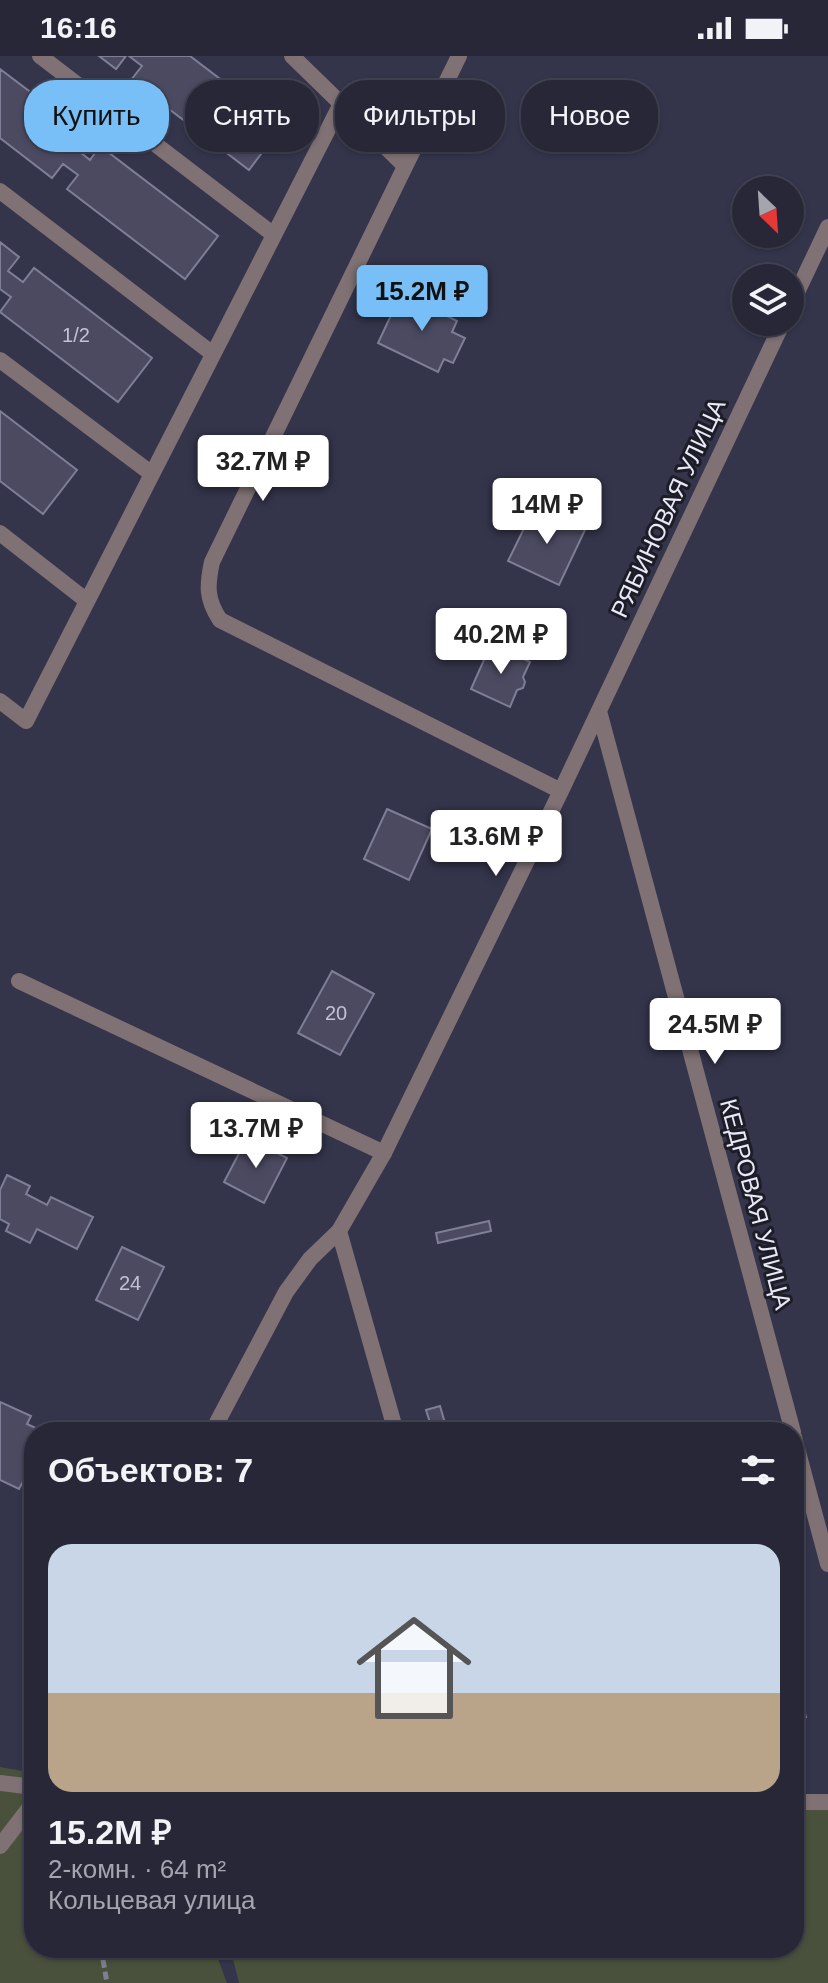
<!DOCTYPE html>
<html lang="ru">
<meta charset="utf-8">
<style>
body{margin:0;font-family:Helvetica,sans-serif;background:#333343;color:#f1f3f6;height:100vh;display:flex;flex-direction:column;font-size:30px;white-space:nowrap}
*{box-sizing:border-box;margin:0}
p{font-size:26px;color:#a4a5ae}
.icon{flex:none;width:44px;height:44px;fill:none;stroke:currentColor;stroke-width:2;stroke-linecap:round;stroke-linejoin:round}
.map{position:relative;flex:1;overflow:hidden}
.sheet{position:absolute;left:24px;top:1366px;width:780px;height:536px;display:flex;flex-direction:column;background:#272738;border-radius:32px;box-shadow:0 2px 6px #0004,0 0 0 2px #434453}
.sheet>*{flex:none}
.guide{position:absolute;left:24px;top:24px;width:780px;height:72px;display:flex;gap:16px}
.needle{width:52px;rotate:155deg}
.fabs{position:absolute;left:732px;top:120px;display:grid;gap:16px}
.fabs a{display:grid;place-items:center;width:72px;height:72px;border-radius:50%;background:#272738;box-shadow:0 2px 6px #0004,0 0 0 2px #434453;font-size:40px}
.price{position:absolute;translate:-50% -68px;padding:0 18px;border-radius:8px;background:#fff;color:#222;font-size:26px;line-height:52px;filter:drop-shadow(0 2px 4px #0008)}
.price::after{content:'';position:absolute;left:50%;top:48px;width:24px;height:18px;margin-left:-12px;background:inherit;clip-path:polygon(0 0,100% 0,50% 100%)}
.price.on{background:#78bff7;color:#111}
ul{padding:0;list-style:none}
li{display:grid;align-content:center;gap:16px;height:424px;padding:0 24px}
li span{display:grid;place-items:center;height:248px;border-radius:24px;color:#555}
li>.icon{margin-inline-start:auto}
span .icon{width:144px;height:144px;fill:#fffc;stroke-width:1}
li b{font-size:34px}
h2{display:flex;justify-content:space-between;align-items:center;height:96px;padding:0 24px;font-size:34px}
.pill{padding:0 28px;border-radius:32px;background:#272738;box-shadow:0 2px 6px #0004,0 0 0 2px #434453;font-size:28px;line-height:72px}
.pill.on{background:#78bff7;color:#111}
.status{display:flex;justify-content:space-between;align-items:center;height:56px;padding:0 40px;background:#272738;direction:ltr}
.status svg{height:22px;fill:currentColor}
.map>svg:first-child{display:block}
.green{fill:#49503b}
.building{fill:#4b4a61;stroke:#7f7e98;stroke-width:2}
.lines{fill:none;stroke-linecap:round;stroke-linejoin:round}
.path{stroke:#7e7f93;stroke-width:5;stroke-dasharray:8 4;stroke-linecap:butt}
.service{stroke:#7f7174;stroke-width:16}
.minor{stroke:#7f7174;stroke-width:16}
.labels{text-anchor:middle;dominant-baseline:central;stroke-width:6;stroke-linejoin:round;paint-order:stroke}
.number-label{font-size:20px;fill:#c2c2d3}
.street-label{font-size:24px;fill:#e9eaf9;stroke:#1d1d27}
</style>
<div class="status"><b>16:16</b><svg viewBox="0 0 49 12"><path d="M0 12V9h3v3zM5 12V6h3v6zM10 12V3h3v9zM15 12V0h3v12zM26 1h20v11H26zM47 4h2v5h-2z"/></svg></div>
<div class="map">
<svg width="828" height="1927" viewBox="0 0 828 1927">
<rect width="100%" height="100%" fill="#34344b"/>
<!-- green -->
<path class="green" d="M0,1711L34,1717V1892H214L227,1927H0Z
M828,1750V1927H239L230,1892H794V1752Z"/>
<!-- building -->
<path class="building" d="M99,0H126L116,13Z
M129,0H190L282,70L249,114L131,24L142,10Z
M0,13L86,78L75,92L90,104L100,90L218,180L185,223L67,133L78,119L63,108L52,122L0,82Z
M0,186L19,201L8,215L23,226L34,212L152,302L118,346L0,256L11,241L0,233Z
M401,238L417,246L420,240L436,245L444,251L441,257L457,265L452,276L465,282L453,307L444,303L438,316L378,287Z
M0,355L77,414L43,458L0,425Z
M535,450L585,474L559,529L508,505Z
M491,588L530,606L523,621L525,626L523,632L517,634L510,651L471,633Z
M387,753L432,773L409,824L364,803Z
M332,915L374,938L340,999L298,977Z
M247,1082L287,1102L264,1147L224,1126Z
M7,1119L30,1130L26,1138L47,1149L51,1141L93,1161L77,1193L37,1173L30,1187L6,1175L9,1168L0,1163V1134Z
M489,1165L491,1175L438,1187L436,1177Z
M122,1191L164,1211L138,1264L96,1244Z
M0,1346L31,1360L27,1368L44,1376H34V1416L33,1418L28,1416L19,1433L0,1424Z
M440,1350L447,1374L433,1376L426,1354Z
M794,1619L806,1661L794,1664Z"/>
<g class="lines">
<!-- path -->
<path class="path" d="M101,1892L107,1927"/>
<!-- service -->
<path class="service" d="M40,0L274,179
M292,0L405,110
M0,135L213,298
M0,304L152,418
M0,477L87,545
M0,645L26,665L341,48
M19,925L384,1097
M794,1746H828"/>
<!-- minor -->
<path class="minor" d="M459,0L212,506C207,529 206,543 220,564L561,735
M790,251L828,171
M599,655L793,1376
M339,1175L396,1376
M212,1376L286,1236L310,1203L339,1175L384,1097L561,735L783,266
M794,1381L828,1508
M0,1727L34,1731
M0,1790L34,1746"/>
</g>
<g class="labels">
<!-- number labels -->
<g class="number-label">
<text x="76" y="279">1/2</text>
<text x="336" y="957">20</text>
<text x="130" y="1227">24</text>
</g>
<!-- street labels -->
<g class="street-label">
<text transform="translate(668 452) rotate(-65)">РЯБИНОВАЯ УЛИЦА</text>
<text transform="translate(756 1148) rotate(75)">КЕДРОВАЯ УЛИЦА</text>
</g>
</g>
</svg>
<div class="fabs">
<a><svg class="needle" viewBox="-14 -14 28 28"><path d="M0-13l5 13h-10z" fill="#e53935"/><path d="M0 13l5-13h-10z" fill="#a4a5ae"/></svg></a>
<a><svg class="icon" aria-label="layers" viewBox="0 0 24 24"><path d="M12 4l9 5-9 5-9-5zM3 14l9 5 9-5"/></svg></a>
</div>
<b class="price on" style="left:422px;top:277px">15.2M ₽</b>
<b class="price" style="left:263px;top:447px">32.7M ₽</b>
<b class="price" style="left:547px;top:490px">14M ₽</b>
<b class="price" style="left:501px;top:620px">40.2M ₽</b>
<b class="price" style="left:496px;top:822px">13.6M ₽</b>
<b class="price" style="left:715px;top:1010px">24.5M ₽</b>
<b class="price" style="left:256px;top:1114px">13.7M ₽</b>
<div class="guide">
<a class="pill on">Купить</a>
<a class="pill">Снять</a>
<a class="pill">Фильтры</a>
<a class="pill">Новое</a>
</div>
<section class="sheet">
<h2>Объектов: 7<svg class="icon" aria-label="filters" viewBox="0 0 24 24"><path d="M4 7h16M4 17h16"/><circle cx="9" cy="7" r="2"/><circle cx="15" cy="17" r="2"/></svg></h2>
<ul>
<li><span style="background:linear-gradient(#c9d6e8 60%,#b9a48a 0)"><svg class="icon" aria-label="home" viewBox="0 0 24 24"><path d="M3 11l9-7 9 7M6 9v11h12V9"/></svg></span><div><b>15.2M ₽</b><p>2-комн. · 64 m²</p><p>Кольцевая улица</p></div></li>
</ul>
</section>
</div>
